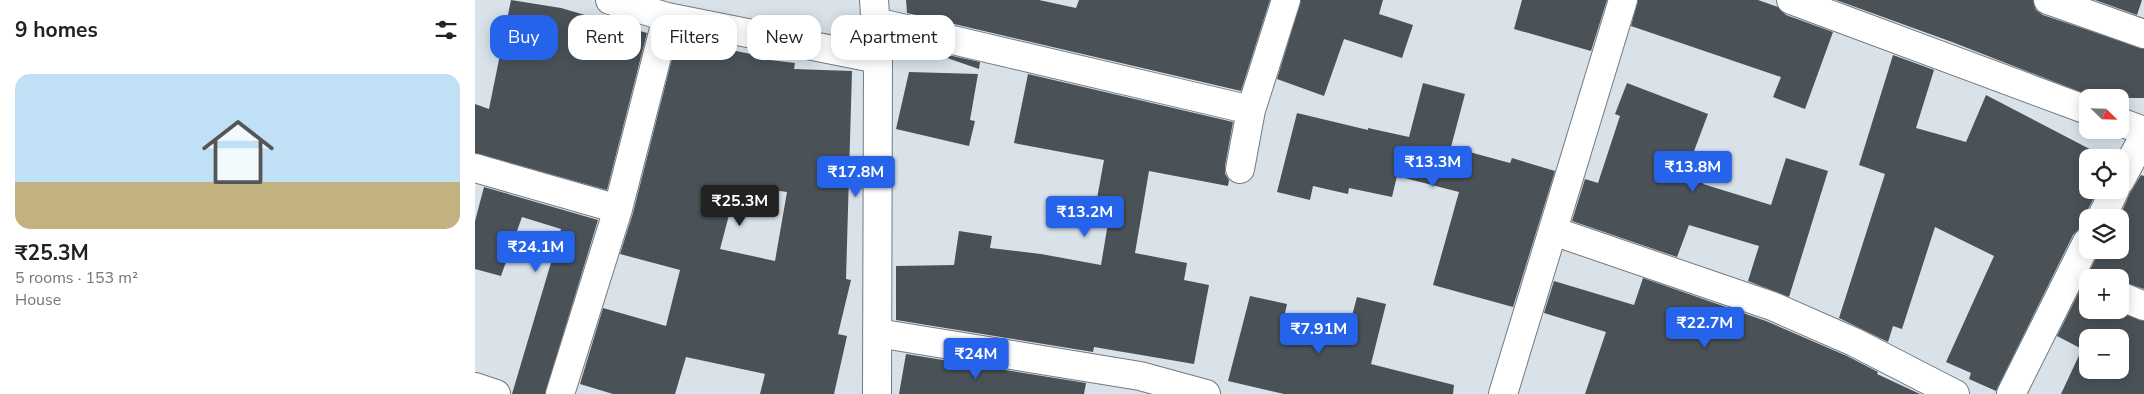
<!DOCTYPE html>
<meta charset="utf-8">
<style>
body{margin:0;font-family:"Nunito Sans",sans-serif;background:#f6f6f6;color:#222;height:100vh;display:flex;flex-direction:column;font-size:19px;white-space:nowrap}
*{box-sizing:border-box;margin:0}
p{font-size:16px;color:#767676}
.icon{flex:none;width:28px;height:28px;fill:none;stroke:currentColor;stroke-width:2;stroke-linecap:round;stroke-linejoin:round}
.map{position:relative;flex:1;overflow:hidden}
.sheet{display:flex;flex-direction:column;background:#fff;width:475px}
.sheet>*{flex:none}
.banner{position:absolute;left:15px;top:15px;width:475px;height:45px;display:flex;gap:10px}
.needle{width:32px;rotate:113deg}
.controls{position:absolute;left:1604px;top:89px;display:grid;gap:10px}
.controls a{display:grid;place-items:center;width:50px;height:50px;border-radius:10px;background:#fff;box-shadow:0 2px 12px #0003;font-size:25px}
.price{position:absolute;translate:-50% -42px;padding:0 11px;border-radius:5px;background:#2563eb;color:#fff;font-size:16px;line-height:32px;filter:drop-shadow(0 1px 2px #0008)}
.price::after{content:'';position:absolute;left:50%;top:30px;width:15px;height:11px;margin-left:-8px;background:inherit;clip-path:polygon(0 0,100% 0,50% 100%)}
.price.selected{background:#222;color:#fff}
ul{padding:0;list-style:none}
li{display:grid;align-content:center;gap:10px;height:265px;padding:0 15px}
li+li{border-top:1px solid #e0e0e0}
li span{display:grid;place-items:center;height:155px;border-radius:15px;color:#555}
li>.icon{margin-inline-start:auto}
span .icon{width:90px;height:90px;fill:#fffc;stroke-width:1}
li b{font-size:21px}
h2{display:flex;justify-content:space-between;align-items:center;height:60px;padding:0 15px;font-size:21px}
.pill{padding:0 18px;border-radius:15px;background:#fff;box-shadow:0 2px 12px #0003;font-size:18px;line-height:45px}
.pill.selected{background:#2563eb;color:#fff}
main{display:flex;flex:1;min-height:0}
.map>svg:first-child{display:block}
.building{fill:#4a5258;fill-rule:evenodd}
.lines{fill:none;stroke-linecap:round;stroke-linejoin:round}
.minor-casing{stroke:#727a81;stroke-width:30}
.minor{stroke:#fff;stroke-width:28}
</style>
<main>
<section class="sheet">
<h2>9 homes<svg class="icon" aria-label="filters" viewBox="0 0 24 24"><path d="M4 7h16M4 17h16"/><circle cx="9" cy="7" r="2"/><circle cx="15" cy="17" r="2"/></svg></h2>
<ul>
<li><span style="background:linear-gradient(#bfe0f5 70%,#c2b280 0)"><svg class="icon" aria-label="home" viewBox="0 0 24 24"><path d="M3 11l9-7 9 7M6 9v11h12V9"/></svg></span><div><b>₹25.3M</b><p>5 rooms · 153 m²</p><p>House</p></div></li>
</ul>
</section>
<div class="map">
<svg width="1669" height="394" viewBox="0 0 1669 394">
<rect width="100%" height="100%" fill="#d9e2e9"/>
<!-- building -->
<path class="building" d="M36,0L86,8L172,33L132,190L0,153V104L14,109Z
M431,0H564L601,8L604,0H795L766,91L432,13Z
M826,0H908L904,14L938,25L927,58L869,39L849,96L802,79Z
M1047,0H1132L1116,51L1039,29Z
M1163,0H1283L1303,7L1311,15L1358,32L1330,109L1298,97L1306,77L1156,26Z
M1361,0H1558L1561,10L1568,15L1669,49V98H1621L1477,42Z
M1620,0H1667L1662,15Z
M203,35L247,44L246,48L281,55L280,58L320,63L319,69L377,71L371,279L376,280L363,334L372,336L359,394H285L290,374L211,357L200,394H138L105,384L128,308L191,326L205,270L145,254L158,213ZM262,185L312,192L300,261L245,249Z
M446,49L505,62L504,69Z
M1418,55L1459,70L1441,128L1491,142L1511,95L1632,158H1612V190H1623L1612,211L1610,218L1612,227L1604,229L1598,235L1521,391L1494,379L1496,373L1471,362L1519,256L1460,227L1427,329L1418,326L1413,342L1364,318L1410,174L1384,165Z
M434,72L503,74L495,120L500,121L494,146L421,129Z
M553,74L758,122L750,166V174L754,180L753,186L674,171L660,253L712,263L709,280L734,285L719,364L619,347L618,352L421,320V266L479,265L484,231L517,236L515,248L566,254L626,265L634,217L619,215L629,160L539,143Z
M948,83L990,94L976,147L1035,163L1037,158L1080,171L1038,307L958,285L984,192L922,176L917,197L874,188L873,194L838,186L835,200L802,192L822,113L893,130V128L934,137Z
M1152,83L1233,114L1210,175L1229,181L1228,184L1296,205L1311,158L1353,171L1314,297L1273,281L1284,246L1214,225L1202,257L1097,221L1110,179L1123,183L1145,116L1140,114Z
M1666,175L1669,176V289L1645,281V278H1612V310H1638L1669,321V394H1586L1607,349L1582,336L1625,250H1645L1644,218L1655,193ZM1612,338H1645V370H1612Z
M9,187L123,220L70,394H37L86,229L47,217L26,276L0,269V221Z
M1168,278L1291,321L1372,356L1403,372L1402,374L1445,394H1110L1131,332L1069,313L1079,281L1159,305Z
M775,296L812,304L809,318L872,334L882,297L911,304L896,364L979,385L978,394H809L753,381Z
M431,354L611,383L609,394H424Z"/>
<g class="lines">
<defs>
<path id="minor" d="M135,0L192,17L403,59
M399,0L403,59L402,394
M1316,0L1612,110
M1573,0L1669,34
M401,22L776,110
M1645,122L1669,131
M0,168L143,209
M765,169L776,110L811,0
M1645,181L1669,136
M1626,218L1640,190
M1078,231L1297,306L1379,342L1480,394
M1645,296L1669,306
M402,333L665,376L731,394
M0,387L21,394
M85,394L143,209L192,17
M1028,394L1148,0
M1536,394L1612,242"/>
</defs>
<!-- minor casing -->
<use href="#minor" class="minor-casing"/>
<!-- minor -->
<use href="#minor" class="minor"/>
</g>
</svg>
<div class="controls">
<a><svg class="needle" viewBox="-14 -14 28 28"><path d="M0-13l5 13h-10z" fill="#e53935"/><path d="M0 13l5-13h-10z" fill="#767676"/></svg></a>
<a><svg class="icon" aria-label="locate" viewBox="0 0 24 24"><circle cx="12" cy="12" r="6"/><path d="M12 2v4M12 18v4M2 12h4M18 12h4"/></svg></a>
<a><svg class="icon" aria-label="layers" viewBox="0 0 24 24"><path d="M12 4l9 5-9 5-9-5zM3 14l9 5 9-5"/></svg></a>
<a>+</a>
<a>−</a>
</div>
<b class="price" style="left:958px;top:188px">₹13.3M</b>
<b class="price" style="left:1218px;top:193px">₹13.8M</b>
<b class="price" style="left:381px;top:198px">₹17.8M</b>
<b class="price selected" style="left:265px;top:227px">₹25.3M</b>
<b class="price" style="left:610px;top:238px">₹13.2M</b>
<b class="price" style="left:61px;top:273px">₹24.1M</b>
<b class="price" style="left:1230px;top:349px">₹22.7M</b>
<b class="price" style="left:844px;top:355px">₹7.91M</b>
<b class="price" style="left:501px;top:380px">₹24M</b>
<div class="banner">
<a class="pill selected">Buy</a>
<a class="pill">Rent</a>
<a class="pill">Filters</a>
<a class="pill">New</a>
<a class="pill">Apartment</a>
</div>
</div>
</main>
